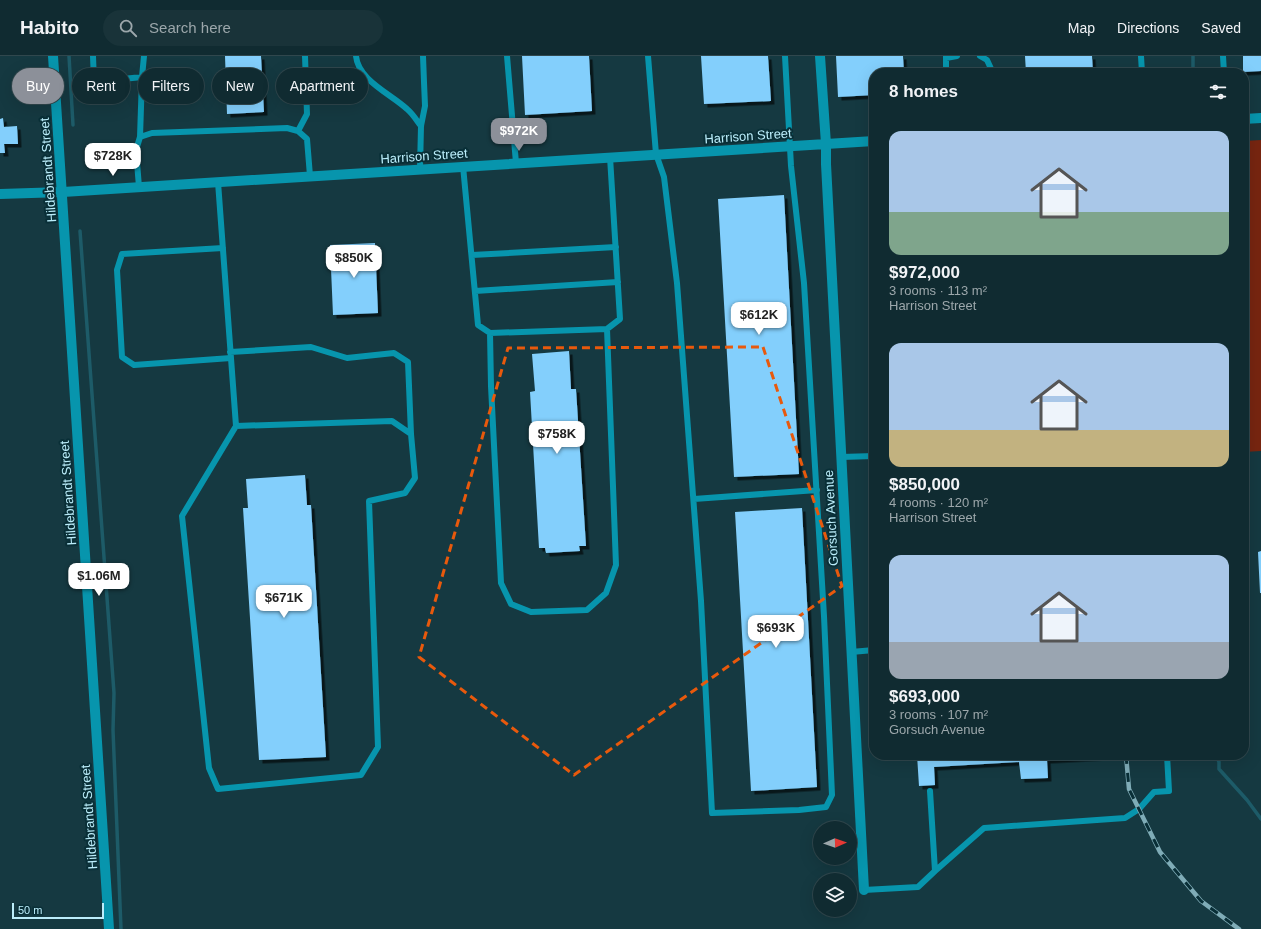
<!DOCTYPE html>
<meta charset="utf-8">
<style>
body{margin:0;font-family:Helvetica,sans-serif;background:#193339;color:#f1f3f6;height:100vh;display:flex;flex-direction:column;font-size:15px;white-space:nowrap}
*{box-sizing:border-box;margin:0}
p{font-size:13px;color:#9ca7ab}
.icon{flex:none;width:22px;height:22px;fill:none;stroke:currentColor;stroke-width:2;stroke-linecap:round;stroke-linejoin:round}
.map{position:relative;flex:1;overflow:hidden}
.details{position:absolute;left:869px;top:12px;width:380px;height:692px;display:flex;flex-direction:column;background:#102b31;border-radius:16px;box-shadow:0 4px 16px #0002,0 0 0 1px #30474d}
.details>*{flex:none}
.banner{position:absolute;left:12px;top:12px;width:380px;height:36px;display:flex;gap:8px}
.needle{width:26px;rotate:88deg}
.fabs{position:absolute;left:813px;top:765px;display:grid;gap:8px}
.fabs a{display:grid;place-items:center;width:44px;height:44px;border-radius:50%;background:#102b31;box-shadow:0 4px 16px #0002,0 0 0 1px #30474d;font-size:20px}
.scale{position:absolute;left:12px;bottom:10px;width:92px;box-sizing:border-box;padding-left:4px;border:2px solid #bbedfa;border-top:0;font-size:11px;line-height:14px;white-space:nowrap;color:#bbedfa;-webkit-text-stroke:3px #092f37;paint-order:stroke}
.price{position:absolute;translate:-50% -34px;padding:0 9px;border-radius:8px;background:#fff;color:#222;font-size:13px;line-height:26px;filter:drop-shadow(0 1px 2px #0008)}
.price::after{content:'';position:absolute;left:50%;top:24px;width:12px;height:9px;margin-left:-6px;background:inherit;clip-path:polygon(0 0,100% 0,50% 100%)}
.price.selected{background:#8c9099;color:#fff}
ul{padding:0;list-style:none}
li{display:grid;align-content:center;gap:8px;height:212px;padding:0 20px}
li span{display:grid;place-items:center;height:124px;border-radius:12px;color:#555}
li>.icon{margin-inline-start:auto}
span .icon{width:72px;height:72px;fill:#fffc;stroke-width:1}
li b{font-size:17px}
h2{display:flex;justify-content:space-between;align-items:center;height:48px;padding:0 20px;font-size:17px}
.pill{padding:0 14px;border-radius:18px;background:#102b31;box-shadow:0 4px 16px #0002,0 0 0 1px #30474d;font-size:14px;line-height:36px}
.pill.selected{background:#8c9099;color:#fff}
header{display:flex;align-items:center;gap:24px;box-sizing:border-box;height:56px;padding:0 20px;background:#102b31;border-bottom:1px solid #30474d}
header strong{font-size:19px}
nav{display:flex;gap:22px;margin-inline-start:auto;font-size:14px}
.search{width:280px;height:36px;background:#193339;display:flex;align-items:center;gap:10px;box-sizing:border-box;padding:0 14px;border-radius:22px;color:#9ca7ab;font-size:15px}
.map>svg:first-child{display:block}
.grass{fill:#772510}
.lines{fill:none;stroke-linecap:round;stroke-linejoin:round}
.stream{stroke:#1d5b68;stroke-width:3.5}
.building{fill:#83cffc;filter:url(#shadow)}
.service{stroke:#0795ad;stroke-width:6}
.minor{stroke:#0795ad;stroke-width:10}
.tertiary{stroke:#0795ad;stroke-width:10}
.rail-casing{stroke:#7facb7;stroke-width:4.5}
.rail{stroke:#092f37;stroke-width:3;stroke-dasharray:9;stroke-linecap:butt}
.marked{fill:none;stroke:#e8590c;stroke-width:3;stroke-dasharray:8 5;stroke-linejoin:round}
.labels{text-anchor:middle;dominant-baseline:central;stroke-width:4;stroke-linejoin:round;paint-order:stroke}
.street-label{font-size:13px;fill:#bbedfa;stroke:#092f37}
</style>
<header>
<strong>Habito</strong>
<div class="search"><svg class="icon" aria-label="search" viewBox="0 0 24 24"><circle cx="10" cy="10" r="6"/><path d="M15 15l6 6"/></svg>Search here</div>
<nav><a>Map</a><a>Directions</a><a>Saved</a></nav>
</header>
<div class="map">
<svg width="1261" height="873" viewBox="0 0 1261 873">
<defs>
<filter id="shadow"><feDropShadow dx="3.5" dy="3.5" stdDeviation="0" flood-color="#0009"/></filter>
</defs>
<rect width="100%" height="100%" fill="#153941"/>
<!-- grass -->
<path class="grass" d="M1261,84V395L1244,396V85Z"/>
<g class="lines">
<!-- stream -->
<path class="stream" d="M69,0L73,69
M1193,0V17
M80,175L114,637L113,674L121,873
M1216,699L1219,706V713L1247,744L1261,763"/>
</g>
<!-- building -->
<path class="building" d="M225,0H261L264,56L227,58Z
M522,0H589L592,55L525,59Z
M701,0H768L771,45L704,48Z
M836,0H903L904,17H874V39L838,41Z
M1025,0H1092L1093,17H1026Z
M1243,0H1261V15L1243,16Z
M3,62L4,71L17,70L18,88H4L5,97H0V63Z
M784,139L799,418L734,421L718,143Z
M375,187L378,257L333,259L330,189Z
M569,295L571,333H576L586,490H579L580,495L546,497L545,492H539L530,336L535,335L532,298Z
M305,419L307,449H311L326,701L259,704L243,452H248L246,423Z
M802,452L817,731L751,735L735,456Z
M1261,495V537H1260L1258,496Z
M917,699H1117V700L1047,704L1048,722L1021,723L1019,706L934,711L935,729L919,730Z"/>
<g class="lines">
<!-- service -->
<path class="service" d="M93,0L94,26L142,21L140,81
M356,0C358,24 391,38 407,53C413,58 417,65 421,70
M507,0L516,107
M648,0L656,98L664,121L677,227L701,545L712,757L799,754L826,751L832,739L824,560L804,227L791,110L785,0
M946,0V17
M980,0L987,4L993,17
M1141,0L1142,17
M1223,0L1224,17
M946,2L957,0
M142,21L144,0
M298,75L307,58L305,0
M463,110L478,269L490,277L607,273L620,263L610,101
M420,113L421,70L425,50L424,26L423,0
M218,126L236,370L182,460L209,712L218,733L361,719L378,691L369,445L405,437L415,422L411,378L392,365L236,370
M139,131L136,94L140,81L152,77L287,72L298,75L307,83L310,120
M223,192L122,198L117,214L122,301L134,309L231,302
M472,199L616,191
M475,235L618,226
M490,277L491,330L501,527L511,548L531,556L587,554L606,537L616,509L607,273
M230,296L311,291L347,302L394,297L408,306L411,378
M841,401L874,400
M694,443L817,434
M851,596L874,594
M935,815L984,772L1125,762L1139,753L1154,736L1169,735L1167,699
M864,834L918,831L935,815L930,735"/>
<!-- minor -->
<path class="minor" d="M820,0L826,88V108L864,834
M1244,63L1261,62
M0,138L63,136L874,85"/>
<!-- tertiary -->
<path class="tertiary" d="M53,0L109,873"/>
<defs>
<path id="rail" d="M1126,699L1129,733L1160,796L1201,845L1239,873"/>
</defs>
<!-- rail casing -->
<use href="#rail" class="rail-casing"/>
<!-- rail -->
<use href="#rail" class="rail"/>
</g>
<!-- marked area -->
<path class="marked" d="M763,291L842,530L574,719L419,601L508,292Z"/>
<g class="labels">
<!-- street labels -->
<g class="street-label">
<text transform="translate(748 80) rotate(-4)">Harrison Street</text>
<text transform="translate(424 100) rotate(-4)">Harrison Street</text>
<text transform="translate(48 114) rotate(-94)">Hildebrandt Street</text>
<text transform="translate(68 437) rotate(-94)">Hildebrandt Street</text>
<text transform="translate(831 462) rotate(-93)">Gorsuch Avenue</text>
<text transform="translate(89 761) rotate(-94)">Hildebrandt Street</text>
</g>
</g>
</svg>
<div class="fabs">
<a><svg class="needle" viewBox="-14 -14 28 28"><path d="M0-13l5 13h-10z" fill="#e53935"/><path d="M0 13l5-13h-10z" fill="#9ca7ab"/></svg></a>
<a><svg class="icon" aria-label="layers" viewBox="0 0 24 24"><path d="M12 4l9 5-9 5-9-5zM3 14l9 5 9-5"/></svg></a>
</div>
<div class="scale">50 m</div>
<b class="price selected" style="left:519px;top:96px">$972K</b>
<b class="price" style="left:113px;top:121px">$728K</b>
<b class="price" style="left:354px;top:223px">$850K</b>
<b class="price" style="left:759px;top:280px">$612K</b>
<b class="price" style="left:557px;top:399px">$758K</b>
<b class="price" style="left:99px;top:541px">$1.06M</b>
<b class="price" style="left:284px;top:563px">$671K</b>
<b class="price" style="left:776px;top:593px">$693K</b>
<div class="banner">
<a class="pill selected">Buy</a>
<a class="pill">Rent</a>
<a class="pill">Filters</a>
<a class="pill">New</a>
<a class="pill">Apartment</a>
</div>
<section class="details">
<h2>8 homes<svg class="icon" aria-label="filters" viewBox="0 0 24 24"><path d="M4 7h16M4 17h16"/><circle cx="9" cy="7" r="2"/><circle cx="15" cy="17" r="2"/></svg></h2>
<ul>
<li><span style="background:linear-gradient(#a9c7e8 65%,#7fa58c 0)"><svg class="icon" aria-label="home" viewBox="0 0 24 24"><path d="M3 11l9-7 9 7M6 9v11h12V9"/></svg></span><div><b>$972,000</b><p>3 rooms · 113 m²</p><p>Harrison Street</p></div></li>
<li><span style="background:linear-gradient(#a9c7e8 70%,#c2b280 0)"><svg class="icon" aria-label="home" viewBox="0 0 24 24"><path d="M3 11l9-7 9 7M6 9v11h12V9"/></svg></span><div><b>$850,000</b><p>4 rooms · 120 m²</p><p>Harrison Street</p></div></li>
<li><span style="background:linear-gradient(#a9c7e8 70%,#9aa5b1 0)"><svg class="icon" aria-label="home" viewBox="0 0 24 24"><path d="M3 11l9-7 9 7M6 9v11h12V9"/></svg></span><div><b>$693,000</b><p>3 rooms · 107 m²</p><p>Gorsuch Avenue</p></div></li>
</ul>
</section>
</div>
